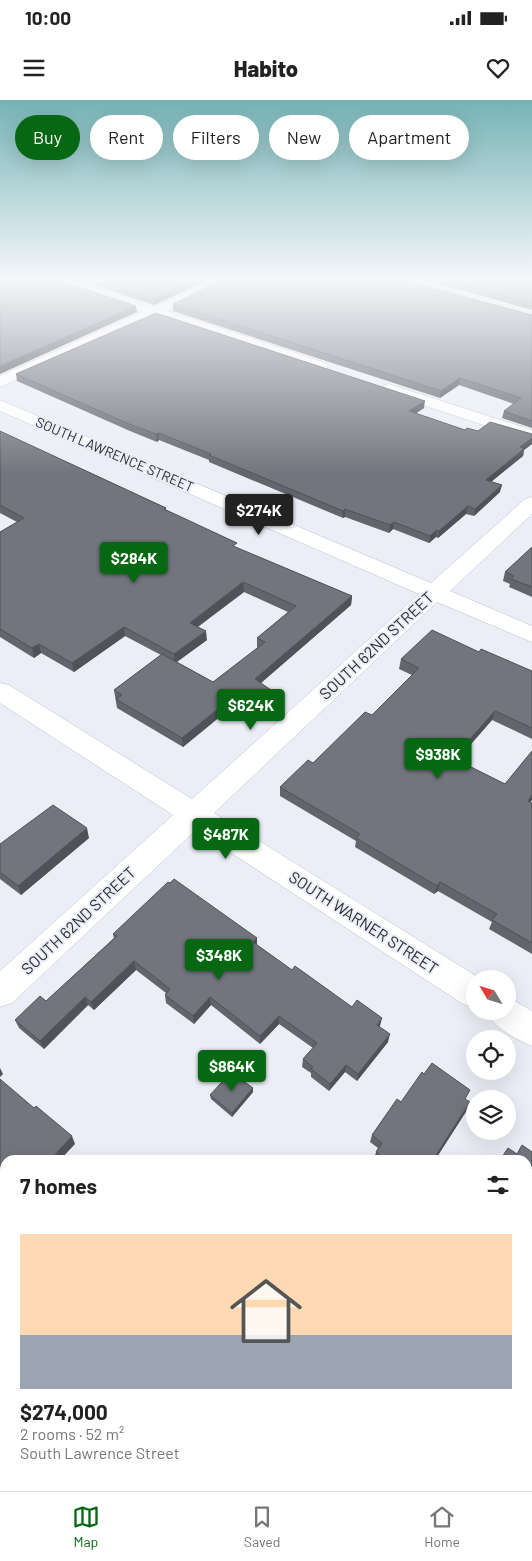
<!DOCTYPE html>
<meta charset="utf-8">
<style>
body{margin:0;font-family:Barlow,sans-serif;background:#f6f6f6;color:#222;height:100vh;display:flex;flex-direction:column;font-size:19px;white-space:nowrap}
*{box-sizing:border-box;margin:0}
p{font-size:16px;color:#767676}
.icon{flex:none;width:28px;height:28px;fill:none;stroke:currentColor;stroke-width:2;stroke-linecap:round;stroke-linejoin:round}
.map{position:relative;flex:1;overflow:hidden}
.panel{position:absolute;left:0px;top:1055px;width:532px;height:336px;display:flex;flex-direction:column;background:#fff;border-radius:15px 15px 0 0;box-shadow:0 5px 20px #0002}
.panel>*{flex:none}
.guide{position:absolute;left:15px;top:15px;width:502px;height:45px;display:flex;gap:10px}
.needle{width:32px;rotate:308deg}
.fabs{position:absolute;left:466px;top:870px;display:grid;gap:10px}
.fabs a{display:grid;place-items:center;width:50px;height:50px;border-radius:50%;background:#fff;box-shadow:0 5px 20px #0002;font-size:25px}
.price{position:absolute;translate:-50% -42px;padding:0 11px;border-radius:5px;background:#066812;color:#fff;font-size:16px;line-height:32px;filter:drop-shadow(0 1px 2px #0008)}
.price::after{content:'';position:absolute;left:50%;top:30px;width:15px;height:11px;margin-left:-8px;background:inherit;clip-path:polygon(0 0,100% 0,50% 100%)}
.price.current{background:#222;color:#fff}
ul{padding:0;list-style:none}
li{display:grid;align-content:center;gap:10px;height:265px;padding:0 20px}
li+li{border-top:1px solid #e0e0e0}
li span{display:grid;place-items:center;height:155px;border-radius:0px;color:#555}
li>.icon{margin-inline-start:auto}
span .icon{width:90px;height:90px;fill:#fffc;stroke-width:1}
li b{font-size:21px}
h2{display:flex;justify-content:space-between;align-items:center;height:60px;padding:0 20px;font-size:21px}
.chip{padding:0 18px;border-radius:22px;background:#fff;box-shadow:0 5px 20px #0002;font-size:18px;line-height:45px}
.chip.current{background:#066812;color:#fff}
.status{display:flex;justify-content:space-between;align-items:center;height:35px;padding:0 25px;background:#fff;direction:ltr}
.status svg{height:14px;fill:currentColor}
header{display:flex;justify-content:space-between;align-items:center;height:65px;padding:0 20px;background:#fff;font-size:22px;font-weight:800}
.menu{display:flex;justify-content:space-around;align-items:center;height:70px;border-top:1px solid #e0e0e0;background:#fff;font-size:14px;color:#767676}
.menu a{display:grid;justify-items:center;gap:2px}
.menu .current{color:#066812}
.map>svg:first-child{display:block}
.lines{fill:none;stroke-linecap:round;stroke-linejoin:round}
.minor-casing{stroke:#bcbfc7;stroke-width:1}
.minor{fill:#fff;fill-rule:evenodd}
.wall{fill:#62656c;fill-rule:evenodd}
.shaded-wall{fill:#505258}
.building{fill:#72757d;stroke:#505258}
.labels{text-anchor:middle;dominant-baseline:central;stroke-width:4;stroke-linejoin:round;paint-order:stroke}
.far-street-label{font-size:14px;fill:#2a2b2f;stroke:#ebeef6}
.street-label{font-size:16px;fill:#2a2b2f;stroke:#ebeef6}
</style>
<div class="status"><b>10:00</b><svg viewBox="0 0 49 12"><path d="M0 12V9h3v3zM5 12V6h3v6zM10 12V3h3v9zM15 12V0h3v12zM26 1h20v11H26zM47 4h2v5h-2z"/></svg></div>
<header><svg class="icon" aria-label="menu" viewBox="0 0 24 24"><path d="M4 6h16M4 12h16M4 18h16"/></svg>Habito<svg class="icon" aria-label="heart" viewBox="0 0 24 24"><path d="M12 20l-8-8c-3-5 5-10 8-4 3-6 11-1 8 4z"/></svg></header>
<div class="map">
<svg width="532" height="1391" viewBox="0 0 532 1391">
<rect width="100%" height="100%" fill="#ebeef6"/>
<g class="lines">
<defs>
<path id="minor" d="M49,179H70L154,207L216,179H234L168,211L326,263L328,266L326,269H314L156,217L0,287V276L142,212L50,182Z
M389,284L532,330V341L383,292L381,289L383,286Z
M0,300L431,483L525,399L532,397V414L450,491L532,526V542L437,502L214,713L481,879H475V908L463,904L196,730L12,903L0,907V871L173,715L0,603V583L9,585L192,699L419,494L0,311Z
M508,897L532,911V946C515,939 494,928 486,911H508Z
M0,1261L5,1263V1311L0,1309Z
M69,1386H117L119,1391H71Z"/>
</defs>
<!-- minor casing -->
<use href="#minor" class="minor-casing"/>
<!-- minor -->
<use href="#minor" class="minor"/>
</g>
<!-- wall -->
<path class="wall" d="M77,179H210L154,205Z
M422,179H532V210Z
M173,204L532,215V328L502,318L504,311L514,304L459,285L440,298L173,211Z
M16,274L424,308L416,313L465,330L532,334V344L524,350L523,356L491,381L500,392L474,416L466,414L438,438L436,437L429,443L393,429L389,433L345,417L343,418L209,362V360L159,340L157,342L130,331L17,281Z
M0,331L166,408V410L237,448L352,496L351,505L261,583L271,599L252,615L233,606L183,647L117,608L114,590L161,555L125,536L74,572L41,553L34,558L0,537V432L17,422L0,413ZM244,492L288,512L257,538V547L258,548L213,582L177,562L207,540L198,527Z
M532,447V497L509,487L510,484L503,481L505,472Z
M479,552L532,571V639L492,620L457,660L505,684L532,651V700L530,702L532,703V854L489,829L492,822L438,791L434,794L355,747L356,741L280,696V687L313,663L372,615L412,575L399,569L401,559Z
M89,738L21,795L0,779V744Z
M113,834L257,838V845L292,870L352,907L380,927L388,942L357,981L345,972L329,991L311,977V973L302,967L303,959L313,948L279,924L260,944L211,905L194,924L166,903L165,895L166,893L136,870L94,910L88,905L44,949L19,928L15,920L46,901L114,838Z
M253,988V992L232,1017L211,999L210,995Z
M466,1000L470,1002L467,1010L435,1060H376L374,1059L376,1052L378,1048L370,1042L372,1035L401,1002Z
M532,1052V1260L528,1257V1060Z
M282,1386H375L371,1391H368L366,1389L364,1391H287Z
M432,1386H528V1391H430Z"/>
<!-- shaded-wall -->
<path class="shaded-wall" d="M196,179H210L154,205L153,199Z
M136,206L137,212L0,274V266Z
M460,278L459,285L440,298L441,291Z
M425,301L424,308L409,318V311Z
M159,333V340L157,342L156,334Z
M532,338V344L524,350L523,356L485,387L486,380L520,347Z
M502,385L500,392L474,416L475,409Z
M468,406L466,414L438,438L439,431Z
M345,409V417L343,418V411Z
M394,422L393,429L389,433L390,425Z
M437,430L436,437L429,443L430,436Z
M243,482L244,492L190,532V523Z
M352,496L351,505L255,588V579Z
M124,527L125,536L74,572L72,563Z
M206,531L207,540L175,563L174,554Z
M39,544L41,553L34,558L32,548Z
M271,590V599L252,615V606Z
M233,597V606L183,647L182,638Z
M495,611L492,620L451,667L453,658Z
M532,695V700L524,710L528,701Z
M87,728L89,738L21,795L18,786Z
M440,782L438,791L434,794L437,786Z
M257,838V847L253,842Z
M134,861L136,870L94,910L91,902Z
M85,897L88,905L44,949L40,941Z
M210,897L211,905L194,924L193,916Z
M279,916V924L260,944V936Z
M382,918L380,926L376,933L377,925Z
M390,934L388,942L357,981L358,974Z
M346,965L345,972L329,991L330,984Z
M0,968L3,974L0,977Z
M253,988V992L232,1017V1013Z
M470,1002L467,1010L435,1060H433Z
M72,1036L75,1044L60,1060H50Z
M5,1109V1121L0,1126V1114Z"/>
<!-- building -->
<path class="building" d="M0,179H54L136,206L0,266Z
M95,179H196L153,199Z
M224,179H398L532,215V321L504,311L521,298L460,278L441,291L173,204Z
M444,179H532V204Z
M156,213L425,301L409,311L465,330L467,328L478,331L490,322L532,334V338L520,347L524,349L486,380L502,385L475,409L468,406L439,431L437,430L430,436L394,422L390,425L345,409L343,411L209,355L211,354L159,333L156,334L129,324L16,274Z
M0,331L166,408L164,409L237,443L233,446L352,496L255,579L271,590L252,606L233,597L182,638L116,599L122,595L114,590L162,554L213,582L265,542L257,538L296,506L243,482L190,523L206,531L174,554L124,527L72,563L39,544L32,548L0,529V432L24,418L0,405Z
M532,447V487L511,479L514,476L505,472Z
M432,530L479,552L481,549L532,571V628L495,611L453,658L505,684L532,651V695L528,701L532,703V843L492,820L497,814L440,782L437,786L356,738L360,734L280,687L308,660L313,663L365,612L372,615L419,568L401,559Z
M53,705L87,728L18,786L0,772V744Z
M174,779L257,838L253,842L292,870L295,866L352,907L357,900L382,918L377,925L390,934L358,974L346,965L330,984L311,969L313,967L303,959L317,943L279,916L260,936L210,897L193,916L165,895L170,889L134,861L91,902L85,897L40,941L15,920L40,896L46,901L117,836L113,834L168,782L170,783Z
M432,963L470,990L465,999L470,1002L433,1060H387L376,1052L382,1043L372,1035L397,999L401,1002L422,972L424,974Z
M231,972L253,988L232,1013L210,995Z
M0,979L34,1008L36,1006L72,1036L50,1060H5V1109L0,1114Z
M522,1045L532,1052V1251L528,1247V1060H500L508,1048L517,1054Z
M528,1315L532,1319V1382L528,1391H433L436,1386H528Z
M284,1386H367L364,1391H289Z
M368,1386H375L372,1390Z"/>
<!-- sky -->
<linearGradient id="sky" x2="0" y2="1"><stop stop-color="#75b3b5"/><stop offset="0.48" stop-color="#f6f7fb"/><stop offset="1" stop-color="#f6f7fb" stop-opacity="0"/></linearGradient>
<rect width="532" height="374" fill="url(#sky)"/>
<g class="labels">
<!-- far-street labels -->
<g class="far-street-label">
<text transform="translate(115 354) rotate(23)">SOUTH LAWRENCE STREET</text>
</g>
<!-- street labels -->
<g class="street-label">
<text transform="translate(376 545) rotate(-43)">SOUTH 62ND STREET</text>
<text transform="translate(78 820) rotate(-43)">SOUTH 62ND STREET</text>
<text transform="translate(364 822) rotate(33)">SOUTH WARNER STREET</text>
</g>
</g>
</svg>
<div class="fabs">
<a><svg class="needle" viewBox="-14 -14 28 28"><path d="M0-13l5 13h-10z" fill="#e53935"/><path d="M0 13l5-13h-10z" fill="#767676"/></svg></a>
<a><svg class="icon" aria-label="locate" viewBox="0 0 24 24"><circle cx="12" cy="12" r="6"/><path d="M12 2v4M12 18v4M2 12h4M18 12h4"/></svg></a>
<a><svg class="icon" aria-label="layers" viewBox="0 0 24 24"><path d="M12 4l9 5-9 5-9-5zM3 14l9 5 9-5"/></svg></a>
</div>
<b class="price current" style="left:259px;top:436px">$274K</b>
<b class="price" style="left:134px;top:484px">$284K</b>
<b class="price" style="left:251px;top:631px">$624K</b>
<b class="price" style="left:438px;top:680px">$938K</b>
<b class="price" style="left:226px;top:760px">$487K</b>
<b class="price" style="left:219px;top:881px">$348K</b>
<b class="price" style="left:232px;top:992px">$864K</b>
<div class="guide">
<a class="chip current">Buy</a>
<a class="chip">Rent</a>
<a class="chip">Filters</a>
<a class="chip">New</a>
<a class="chip">Apartment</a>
</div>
<section class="panel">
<h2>7 homes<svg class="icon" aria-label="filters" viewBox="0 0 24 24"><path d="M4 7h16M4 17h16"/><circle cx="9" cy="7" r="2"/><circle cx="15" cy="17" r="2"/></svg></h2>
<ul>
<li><span style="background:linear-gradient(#ffd9b3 65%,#9aa5b1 0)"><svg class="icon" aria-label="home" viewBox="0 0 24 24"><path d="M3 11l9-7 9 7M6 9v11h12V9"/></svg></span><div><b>$274,000</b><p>2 rooms · 52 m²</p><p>South Lawrence Street</p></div></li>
</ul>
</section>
</div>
<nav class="menu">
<a class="current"><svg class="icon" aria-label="map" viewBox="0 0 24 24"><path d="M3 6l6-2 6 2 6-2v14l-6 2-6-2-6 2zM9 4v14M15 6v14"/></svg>Map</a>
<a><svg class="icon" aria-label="saved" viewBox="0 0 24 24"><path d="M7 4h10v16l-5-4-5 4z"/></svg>Saved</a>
<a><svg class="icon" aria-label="home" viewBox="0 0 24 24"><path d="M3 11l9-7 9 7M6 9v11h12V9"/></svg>Home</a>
</nav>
